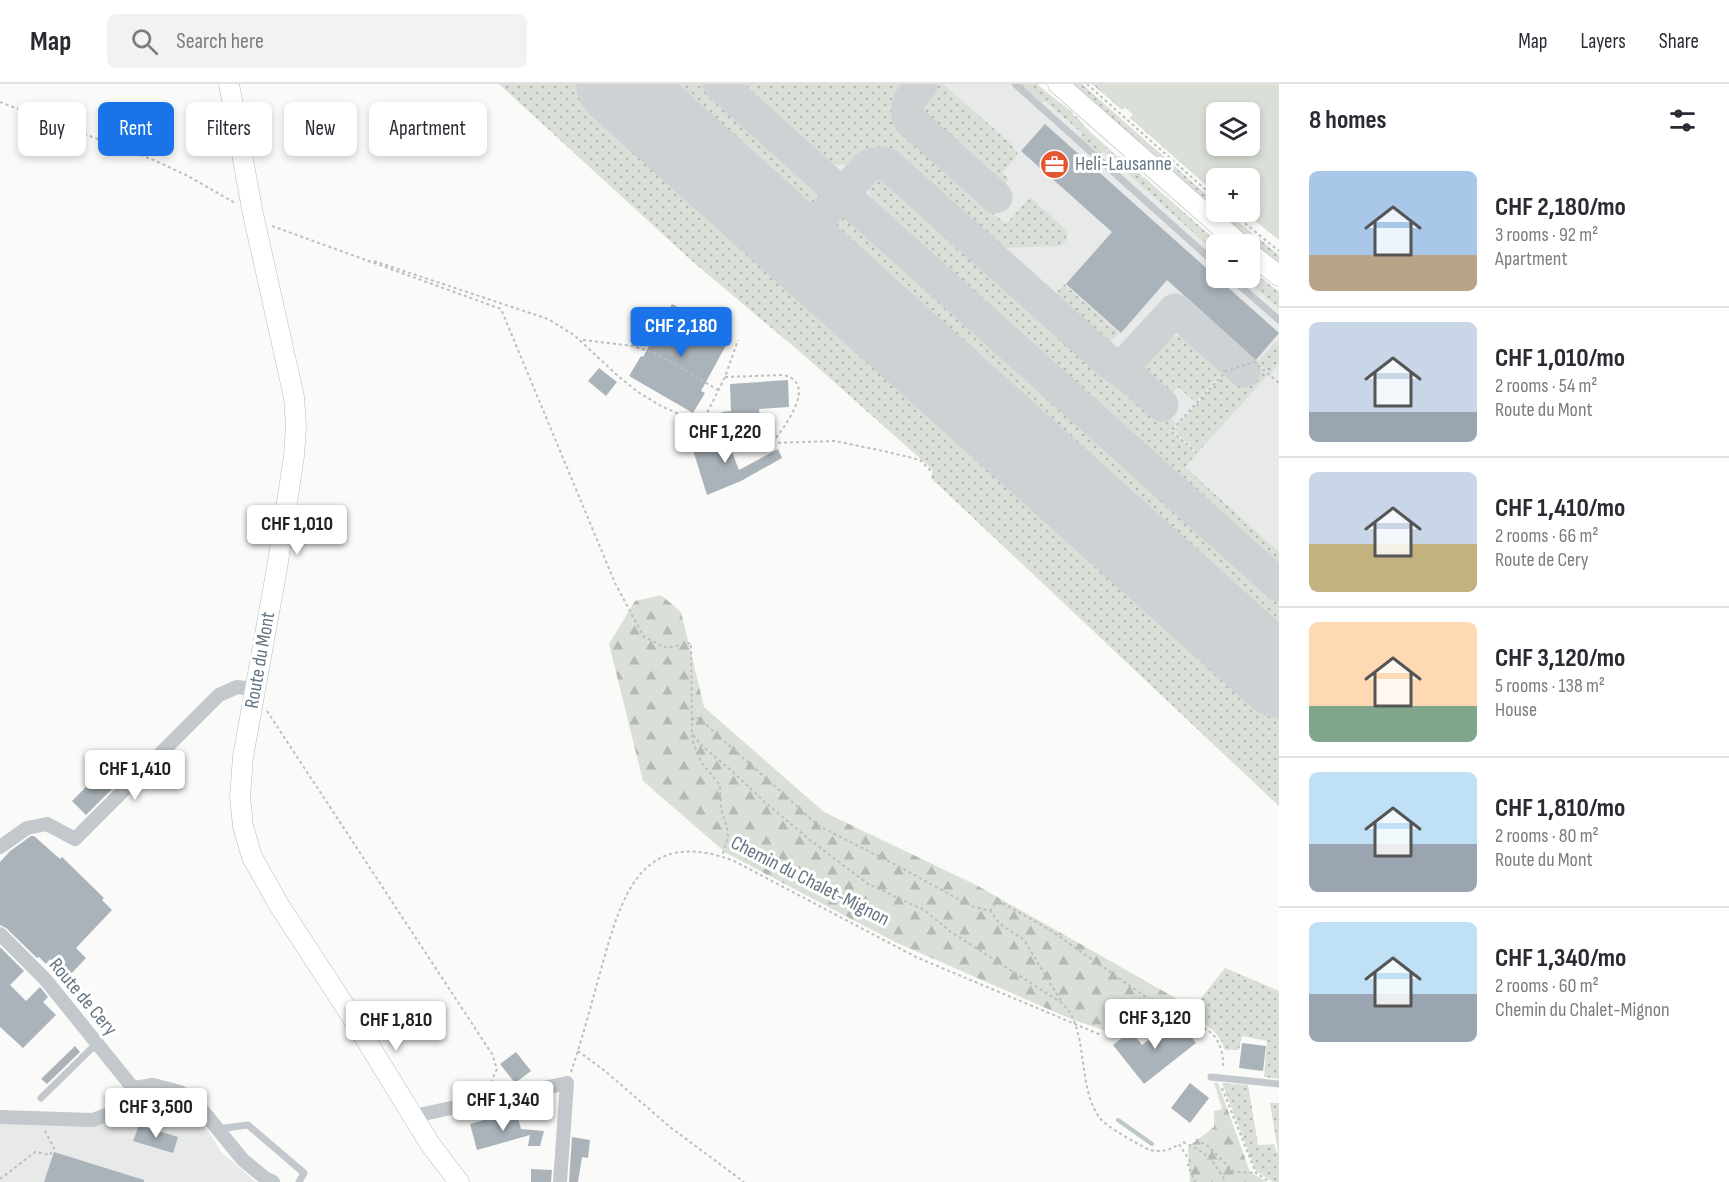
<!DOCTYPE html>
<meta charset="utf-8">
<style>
body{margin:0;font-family:"Sofia Sans Condensed",sans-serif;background:#f2f2f3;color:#2b2b33;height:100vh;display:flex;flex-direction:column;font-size:22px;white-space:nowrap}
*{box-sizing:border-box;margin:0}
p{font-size:20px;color:#7c7c81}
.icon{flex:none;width:33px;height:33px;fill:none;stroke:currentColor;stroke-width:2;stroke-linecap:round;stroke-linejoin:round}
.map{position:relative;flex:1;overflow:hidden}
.panel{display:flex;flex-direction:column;background:#fff;width:450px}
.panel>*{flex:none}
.guide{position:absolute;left:18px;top:18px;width:570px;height:54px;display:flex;gap:12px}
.fabs{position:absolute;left:1206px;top:18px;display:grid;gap:12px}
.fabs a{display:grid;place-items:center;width:54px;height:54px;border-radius:9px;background:#fff;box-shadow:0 3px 9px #0003;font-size:30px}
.price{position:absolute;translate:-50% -51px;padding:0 14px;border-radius:6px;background:#fff;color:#222;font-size:20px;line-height:39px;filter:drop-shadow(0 2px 3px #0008)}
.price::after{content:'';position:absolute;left:50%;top:36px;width:18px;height:14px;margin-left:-9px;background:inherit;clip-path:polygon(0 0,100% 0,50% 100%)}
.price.on{background:#1a73e8;color:#fff}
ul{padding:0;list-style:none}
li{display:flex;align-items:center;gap:18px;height:150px;padding:0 30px}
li+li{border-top:2px solid #e1e1e2}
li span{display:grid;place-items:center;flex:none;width:168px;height:120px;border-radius:9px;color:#555}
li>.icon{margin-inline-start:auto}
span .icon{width:72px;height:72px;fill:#fffc;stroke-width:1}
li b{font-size:26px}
h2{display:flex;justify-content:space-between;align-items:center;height:72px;padding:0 30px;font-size:26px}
.pill{padding:0 21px;border-radius:9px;background:#fff;box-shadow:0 3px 9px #0003;font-size:21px;line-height:54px}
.pill.on{background:#1a73e8;color:#fff}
header{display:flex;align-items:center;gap:36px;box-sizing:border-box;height:84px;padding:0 30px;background:#fff;border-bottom:2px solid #e1e1e2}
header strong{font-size:28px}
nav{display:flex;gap:33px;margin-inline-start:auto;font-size:21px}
.search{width:420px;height:54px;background:#f2f2f3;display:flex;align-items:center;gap:15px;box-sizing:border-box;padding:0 21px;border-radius:9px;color:#7c7c81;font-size:22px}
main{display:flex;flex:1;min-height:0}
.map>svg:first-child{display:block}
.built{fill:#e8e9e9}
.grass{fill:url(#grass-dots)}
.forest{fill:url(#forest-firs)}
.pitch{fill:#dadfd7;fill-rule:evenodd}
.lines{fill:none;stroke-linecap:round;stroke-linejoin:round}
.stream{stroke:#bbc7cb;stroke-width:4}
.taxiway{stroke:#ced2d4;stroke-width:33}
.runway{stroke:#ced2d4;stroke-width:82}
.building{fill:#aab3b9}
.secondary-casing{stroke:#b3babf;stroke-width:21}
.path{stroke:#bbbfc2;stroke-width:2;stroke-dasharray:3 3;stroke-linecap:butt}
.lane{stroke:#c3c8cc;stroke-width:7}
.street{stroke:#c3c8cc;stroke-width:14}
.secondary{stroke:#fff;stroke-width:20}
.labels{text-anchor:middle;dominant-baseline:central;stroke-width:6;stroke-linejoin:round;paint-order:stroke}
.poi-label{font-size:20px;fill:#657683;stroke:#fff;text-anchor:start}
.street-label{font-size:20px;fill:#657683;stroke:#fff}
</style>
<header>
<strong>Map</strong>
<div class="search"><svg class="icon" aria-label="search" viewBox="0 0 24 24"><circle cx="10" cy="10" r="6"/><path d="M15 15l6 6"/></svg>Search here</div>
<nav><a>Map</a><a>Layers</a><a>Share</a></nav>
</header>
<main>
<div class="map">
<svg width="1279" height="1098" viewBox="0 0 1279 1098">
<defs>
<pattern id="grass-dots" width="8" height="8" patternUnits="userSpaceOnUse" patternTransform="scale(1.5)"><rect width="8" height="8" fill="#dadfd7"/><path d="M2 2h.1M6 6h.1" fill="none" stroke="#b4b9b4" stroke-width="1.8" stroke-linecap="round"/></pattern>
<pattern id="forest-firs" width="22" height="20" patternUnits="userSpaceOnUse" patternTransform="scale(1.5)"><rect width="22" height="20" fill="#dadfd7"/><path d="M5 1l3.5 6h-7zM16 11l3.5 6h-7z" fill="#b4b9b4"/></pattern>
</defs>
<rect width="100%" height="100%" fill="#fafaf8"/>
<!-- built -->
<path class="built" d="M500,0H1034L1068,28L1216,160V194H1250L1279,209V722L931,394L933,386Z
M145,1010L180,1018L199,1032L221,1068L256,1098H0V1037L9,1040L84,1042L104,1039L132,1024Z"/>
<!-- grass -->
<path class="grass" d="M499,0H584L1279,622V722L931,394L933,386L806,273L692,177Z
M647,0H709L816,95C833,117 810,141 787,126Z
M730,0H913L914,5C902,18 899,27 911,42L993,116L987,124L1006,140L1030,113L1067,147C1067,154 1067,158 1060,162L1000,164L996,163L896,73C883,66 868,65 855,74C853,76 851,79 848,80C843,82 821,78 816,77Z
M929,0H943L1010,59L1018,70L1002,89L1009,95L1003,103L997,105L990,102L915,32C910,18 921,10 929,0Z
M1020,0H1038L1039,2L1058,17L1073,29L1074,32H1076L1088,46L1117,73L1120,72L1123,75L1124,78L1141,90L1142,93L1145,94L1220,160H1216V169L1103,67L1099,70L1080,53L1083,50L1045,17L1042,19Z
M1071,0H1082L1216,119V128H1226L1279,171V180L1234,143Z
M883,90L1120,302L1126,296L1176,339L1170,347L1196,370L1185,383L1279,468V492L878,133L868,104V99L874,93Z
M842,130L854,132L859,135L1279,511V561L1271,557L832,165C822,152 826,137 842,130Z
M1250,185L1279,208V224L1244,194H1250Z
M1064,200L1119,249L1108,261H1105L1053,215L1054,211Z
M1165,252H1184L1223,287L1195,318L1178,303L1165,317L1132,289Z
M1276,257L1279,259V279L1270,290L1257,278Z
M1253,277L1268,291L1198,368L1174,346L1225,289L1235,298Z
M1225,884L1279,907V995L1264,993L1267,957L1242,952L1239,966H1225C1221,954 1215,947 1205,940L1206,925L1193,924Z
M1222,999L1248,1001L1258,1061L1274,1060L1277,1069L1278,1068L1270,1019H1279V1098H1273L1256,1087Z"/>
<!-- forest -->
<path class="forest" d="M1092,0H1126L1216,94V110L1130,34L1134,29L1127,22L1122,26Z
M661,511L681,528L704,623L824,728L978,802L1193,924L1206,925L1205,940L1176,931L1161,941L1134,936L1109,948L1071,935L895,858L726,769L643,697L609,560L635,517Z
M1214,998L1218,999L1250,1088L1267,1098H1190L1188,1063L1214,1043V1027L1222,1025Z"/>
<!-- pitch -->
<path class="pitch" d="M1098,0H1279V156L1244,128H1250V94H1216V103ZM1250,28V62H1216V28Z"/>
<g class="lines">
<!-- stream -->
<path class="stream" d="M1118,1036L1152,1060"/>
<!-- taxiway -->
<path class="taxiway" d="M719,0L1279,501
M920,0L921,1C912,12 903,21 910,36L996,113
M769,137C786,146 799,149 816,139L866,84C873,79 880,78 888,81L1111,280L1130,293L1162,321
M816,139C807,159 810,169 824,185
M1111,280L1117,282L1127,278L1175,226L1244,287
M1250,567L1266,576L1279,577"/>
<!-- runway -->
<path class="runway" d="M617,0L1279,593"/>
</g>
<!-- building -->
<path class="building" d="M1045,40L1279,249L1256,276L1167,196L1121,249L1066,200L1112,148L1021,67Z
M672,220L731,252L701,307L705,309L693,329L629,292L641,272L643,273Z
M599,284L617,298L606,312L588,297Z
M788,296L789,323L759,325L761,344L723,347L722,328L731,327L730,300Z
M725,350L739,386L778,365L782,374L741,397L707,411L692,363Z
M108,681L122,695L86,731L72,717Z
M31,752H34L60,775L62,773L104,814L102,816L112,826L76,864L86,874L68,893L50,875L46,880L39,873L37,874L6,844L0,841V778L10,767Z
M0,863L24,887L10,901L26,917L40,903L48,913L43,918L56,931L23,964L0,943Z
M1177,934L1196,959L1144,1000L1113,961L1131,947L1142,961Z
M1242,959L1266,962L1263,987L1239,984Z
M75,962L80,968L47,1000L41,995Z
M516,968L531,987L515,999L500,980Z
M1190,999L1209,1014L1190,1039L1171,1024Z
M165,1016L178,1020L175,1031L161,1026Z
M516,1027L521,1045L544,1047L540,1062H528L530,1051L477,1066L470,1040Z
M139,1041L178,1053L173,1069L133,1057Z
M572,1053L590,1056L588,1074L582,1073L578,1098H569Z
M54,1068L144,1096V1098H44Z
M531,1085L552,1086L551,1098H531Z"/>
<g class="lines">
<defs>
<path id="secondary" d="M229,0L253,130L294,313L296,342L294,372L277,484L243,673L240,713L243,742L252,773L279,821L352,933L430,1060L459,1098
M1058,0L1240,160
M1250,169L1279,192"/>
</defs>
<!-- secondary casing -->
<use href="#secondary" class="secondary-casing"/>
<!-- path -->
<path class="path" d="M1087,0L1216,115
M0,18L156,77L188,92L235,119
M1231,128L1279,167
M272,142L501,225L615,499L644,553L667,564L691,559L692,649L700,660L733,688L767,720L810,756L868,800L924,826L951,848L1062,919C1090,946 1076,1000 1099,1033C1107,1044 1137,1059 1149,1066C1161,1068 1169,1067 1179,1060L1191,1079L1188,1081L1195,1098
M374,177L548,235L574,251L618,292L638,308L661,322L690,335L726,348L773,359L835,357L888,368L920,376L931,387
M583,256L633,262L657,270L718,306
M725,293L783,291C819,299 784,343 773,358
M702,339L725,293L738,256
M1197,369L1171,347L1226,287L1254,278L1279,299
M267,627L492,970L497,985L488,1004
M692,636L696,633L702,637L819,742L896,781L971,822L990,827L1000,840L1024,856L1061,917
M692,651L693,659L701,678L720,701L721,725L727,744L728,753L722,772
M990,827L994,821L999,817L1050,846L1163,925C1173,922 1182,928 1189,934C1191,937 1192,940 1195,942C1198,943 1201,942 1204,944C1219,951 1224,969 1223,984
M1187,947L1195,942
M578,967L605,987L670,1043L744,1098
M571,988C583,953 592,917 602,882C622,809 643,742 734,777L916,873L1101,951
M1222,1004L1256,1089L1270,1098
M1196,1055L1209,1063L1234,1088L1256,1089
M1183,1058C1209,1070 1212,1075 1226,1098
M0,1095L35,1068L50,1071L54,1064L45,1047"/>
<!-- lane -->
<path class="lane" d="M1015,0L1216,180
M1231,194L1279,236
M1211,993L1279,1000
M41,1014L97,959
M218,1045L248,1041L304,1089L299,1098"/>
<!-- street -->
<path class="street" d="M0,763L27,744L47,740L75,755L219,611L237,603L254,605
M0,850L45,895L133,1004
M414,1032L567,999L560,1098
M0,1033L93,1036L111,1029L133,1004L153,1001L180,1008L198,1021L243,1076L265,1094L273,1098"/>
<!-- secondary -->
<use href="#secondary" class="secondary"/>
</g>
<!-- icons -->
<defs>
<symbol id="office-disc" viewBox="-11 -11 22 22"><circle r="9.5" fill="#e4572e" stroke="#fff"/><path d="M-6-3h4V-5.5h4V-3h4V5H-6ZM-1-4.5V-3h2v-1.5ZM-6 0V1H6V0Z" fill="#fff"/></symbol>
</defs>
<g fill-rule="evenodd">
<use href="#office-disc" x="1038" y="64" width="33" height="33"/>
</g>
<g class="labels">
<!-- poi labels -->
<g class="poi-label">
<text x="1075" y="80">Heli-Lausanne</text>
</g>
<!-- street labels -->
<g class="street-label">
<text transform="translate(260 576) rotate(-80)">Route du Mont</text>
<text transform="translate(810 797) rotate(27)">Chemin du Chalet-Mignon</text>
<text transform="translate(83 913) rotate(50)">Route de Cery</text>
</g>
</g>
</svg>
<div class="fabs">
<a><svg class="icon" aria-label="layers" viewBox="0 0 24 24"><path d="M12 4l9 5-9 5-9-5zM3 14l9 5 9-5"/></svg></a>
<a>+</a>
<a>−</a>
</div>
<b class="price on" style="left:681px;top:274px">CHF 2,180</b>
<b class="price" style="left:725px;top:380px">CHF 1,220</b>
<b class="price" style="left:297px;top:472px">CHF 1,010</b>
<b class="price" style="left:135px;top:717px">CHF 1,410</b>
<b class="price" style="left:1155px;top:966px">CHF 3,120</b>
<b class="price" style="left:396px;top:968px">CHF 1,810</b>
<b class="price" style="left:503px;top:1048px">CHF 1,340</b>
<b class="price" style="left:156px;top:1055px">CHF 3,500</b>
<div class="guide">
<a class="pill">Buy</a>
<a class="pill on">Rent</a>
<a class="pill">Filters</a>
<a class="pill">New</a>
<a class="pill">Apartment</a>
</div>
</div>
<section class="panel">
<h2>8 homes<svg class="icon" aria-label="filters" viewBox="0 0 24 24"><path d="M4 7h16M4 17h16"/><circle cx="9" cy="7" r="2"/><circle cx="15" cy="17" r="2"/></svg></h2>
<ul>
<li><span style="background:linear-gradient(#a9c7e8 70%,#b9a48a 0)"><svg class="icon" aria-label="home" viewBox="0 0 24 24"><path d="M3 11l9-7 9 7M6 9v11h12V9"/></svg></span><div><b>CHF 2,180/mo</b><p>3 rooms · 92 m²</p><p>Apartment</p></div></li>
<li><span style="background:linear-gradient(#c9d6e8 75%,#9aa5b1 0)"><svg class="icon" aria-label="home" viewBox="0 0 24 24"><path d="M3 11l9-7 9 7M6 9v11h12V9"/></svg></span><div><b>CHF 1,010/mo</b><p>2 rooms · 54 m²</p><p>Route du Mont</p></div></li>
<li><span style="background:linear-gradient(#c9d6e8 60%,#c2b280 0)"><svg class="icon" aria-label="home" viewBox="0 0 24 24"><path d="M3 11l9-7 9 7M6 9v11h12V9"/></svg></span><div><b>CHF 1,410/mo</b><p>2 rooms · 66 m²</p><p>Route de Cery</p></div></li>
<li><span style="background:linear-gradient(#ffd9b3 70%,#7fa58c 0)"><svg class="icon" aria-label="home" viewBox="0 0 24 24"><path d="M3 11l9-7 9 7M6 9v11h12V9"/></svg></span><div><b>CHF 3,120/mo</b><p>5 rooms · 138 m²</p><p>House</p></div></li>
<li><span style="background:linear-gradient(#bfe0f5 60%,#9aa5b1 0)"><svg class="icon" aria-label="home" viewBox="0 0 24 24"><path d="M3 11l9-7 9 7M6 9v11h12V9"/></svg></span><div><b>CHF 1,810/mo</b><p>2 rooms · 80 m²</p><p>Route du Mont</p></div></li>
<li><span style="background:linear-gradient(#bfe0f5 60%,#9aa5b1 0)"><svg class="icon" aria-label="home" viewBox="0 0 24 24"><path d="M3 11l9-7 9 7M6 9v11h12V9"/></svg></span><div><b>CHF 1,340/mo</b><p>2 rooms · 60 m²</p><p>Chemin du Chalet-Mignon</p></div></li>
</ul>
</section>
</main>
